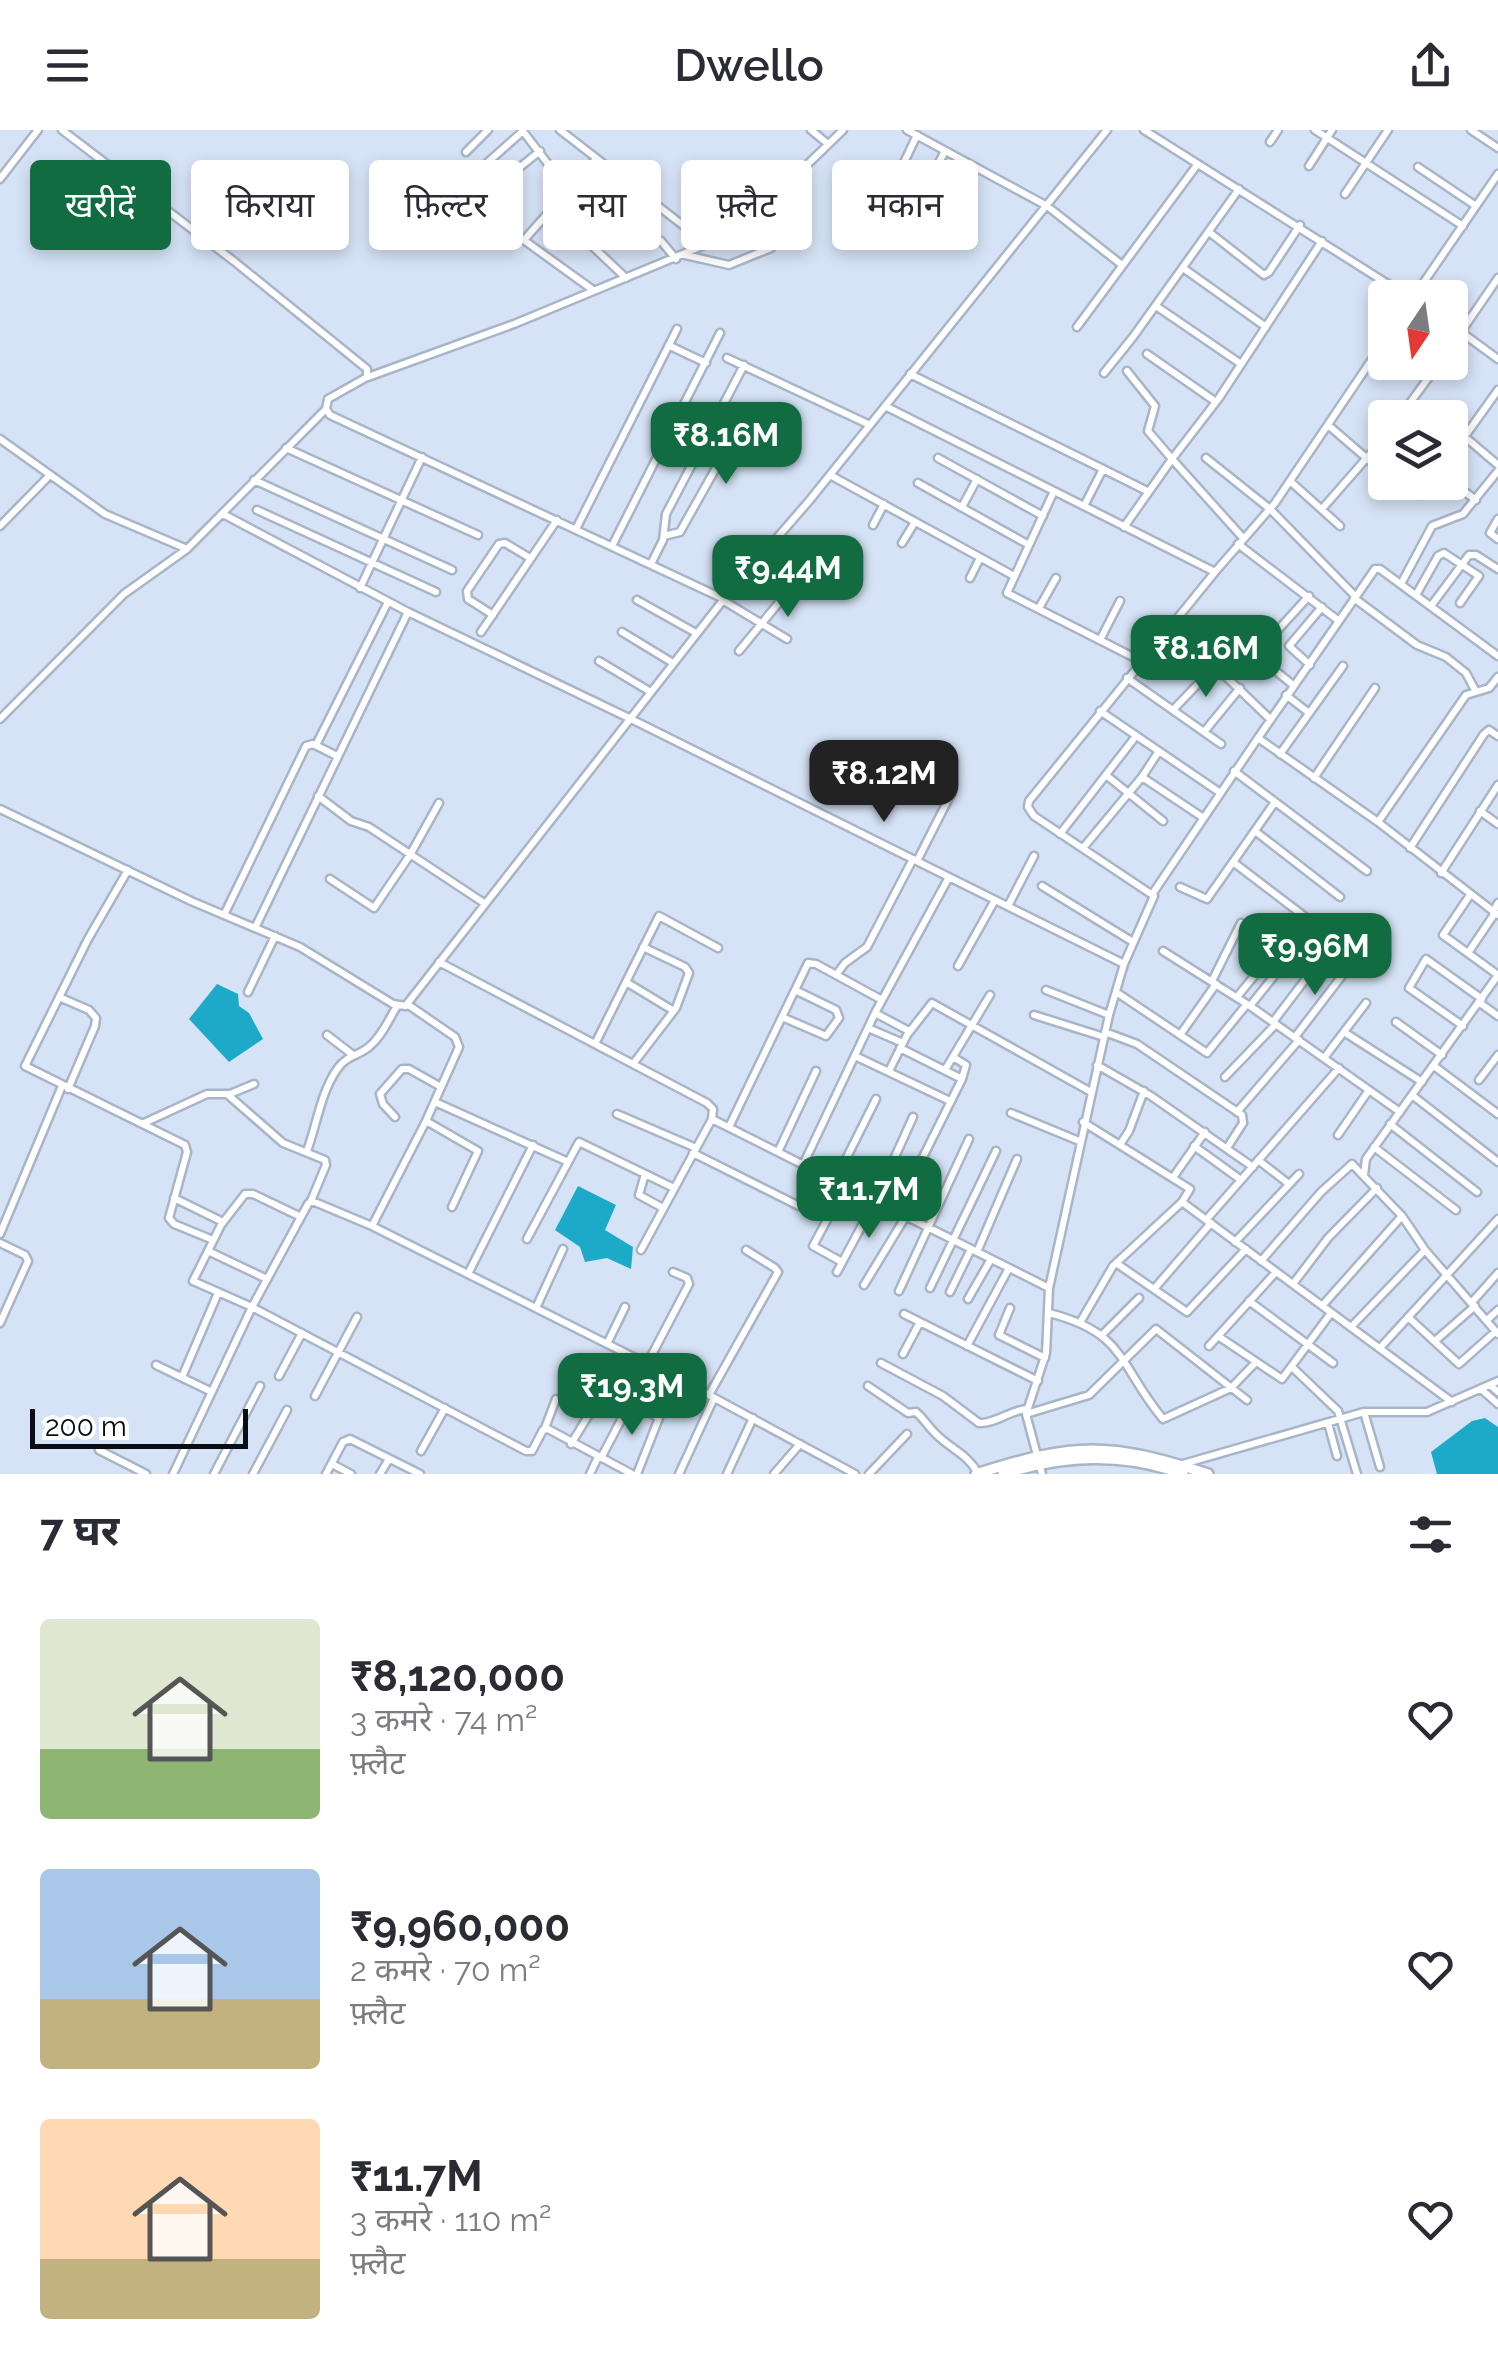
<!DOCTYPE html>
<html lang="hi">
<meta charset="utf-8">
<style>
body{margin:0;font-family:Raleway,"Noto Sans Devanagari",sans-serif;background:#f7f7f7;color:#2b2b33;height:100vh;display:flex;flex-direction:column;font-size:38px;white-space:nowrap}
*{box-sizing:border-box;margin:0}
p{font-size:32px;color:#7c7c81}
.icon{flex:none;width:55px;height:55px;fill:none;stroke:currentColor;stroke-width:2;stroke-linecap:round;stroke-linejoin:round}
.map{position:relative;height:1344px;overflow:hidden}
.details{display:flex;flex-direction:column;background:#fff;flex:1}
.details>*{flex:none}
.top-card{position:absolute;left:30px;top:30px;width:1440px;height:90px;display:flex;gap:20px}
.needle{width:65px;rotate:193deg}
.controls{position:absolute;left:1368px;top:150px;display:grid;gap:20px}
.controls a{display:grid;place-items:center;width:100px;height:100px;border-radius:10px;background:#fff;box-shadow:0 5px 15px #0003;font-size:50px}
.scale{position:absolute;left:30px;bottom:25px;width:218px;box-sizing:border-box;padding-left:10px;border:5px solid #090d14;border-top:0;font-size:28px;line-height:35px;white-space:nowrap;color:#090d14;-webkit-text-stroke:8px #fff;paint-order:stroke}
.price{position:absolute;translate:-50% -85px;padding:0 22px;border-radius:20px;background:#116d41;color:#fff;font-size:32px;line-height:65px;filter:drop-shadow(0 2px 5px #0008)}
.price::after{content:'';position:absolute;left:50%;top:60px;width:30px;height:22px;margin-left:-15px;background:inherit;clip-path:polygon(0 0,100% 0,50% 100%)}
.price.selected{background:#222;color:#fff}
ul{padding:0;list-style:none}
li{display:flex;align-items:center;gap:30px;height:250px;padding:0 40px}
li span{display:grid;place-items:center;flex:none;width:280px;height:200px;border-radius:10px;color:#555}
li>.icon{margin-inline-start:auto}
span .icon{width:120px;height:120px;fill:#fffc;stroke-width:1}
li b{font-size:42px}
h2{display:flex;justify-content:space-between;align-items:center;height:120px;padding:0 40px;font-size:42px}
.tag{padding:0 35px;border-radius:10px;background:#fff;box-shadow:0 5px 15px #0003;font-size:35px;line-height:90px}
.tag.selected{background:#116d41;color:#fff}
header{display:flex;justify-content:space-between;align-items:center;height:130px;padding:0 40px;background:#fff;font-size:45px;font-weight:600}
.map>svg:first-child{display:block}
.water{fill:#1daac9}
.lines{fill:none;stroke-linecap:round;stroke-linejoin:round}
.minor-casing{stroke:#a9b5c7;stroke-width:11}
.primary-casing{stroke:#a9b5c7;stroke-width:14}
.minor{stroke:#fff;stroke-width:6}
.primary{stroke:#fff;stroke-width:9}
</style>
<header><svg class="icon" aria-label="menu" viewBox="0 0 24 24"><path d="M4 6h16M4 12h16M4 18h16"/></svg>Dwello<svg class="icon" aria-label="share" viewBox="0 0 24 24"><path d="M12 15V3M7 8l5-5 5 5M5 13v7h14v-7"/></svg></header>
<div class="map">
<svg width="1498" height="1344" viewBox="0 0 1498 1344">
<rect width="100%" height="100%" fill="#d6e3f6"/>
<!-- water -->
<path class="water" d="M217,854L238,864L239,876L249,883L263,909L229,932L189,889Z
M578,1056L616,1075L605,1100L633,1117L631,1139L607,1128L585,1132L580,1117L555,1100Z
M1485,1288L1498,1297V1344H1437L1431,1322L1472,1291Z"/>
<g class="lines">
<defs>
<path id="minor" d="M62,0L235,132L367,239V247L328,269L326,279L330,285L724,469L407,874L455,907L459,917L426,991L372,1096L709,1265L855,1344
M522,0L568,60
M560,0L707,114
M811,0L828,14
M907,0L1047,76L1122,135
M1144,0L1410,168
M1315,0L1463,96
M1471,0L1498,18
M1270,12L1278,0
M466,22L488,0
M487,33L523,1
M1309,36L1332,0
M1418,37L1476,76
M617,46L571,96L626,148
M0,49L38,0
M499,54L540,21
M1345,64L1388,0
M880,83L917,5
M503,95L593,160
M905,97L945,21
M1209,102L1264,145L1269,142L1300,95
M524,110L595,30
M661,111L676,129
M685,125L729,135L771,118
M1183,138L1266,197
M1413,168L1498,44
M1156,176L1241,234
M1450,194L1498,229
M1077,197L1197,35
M670,216L706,233
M1450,218L1498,148
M1147,224L1216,272
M727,228L870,295
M1408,232L1428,248
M1104,243L1133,207L1239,59
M910,244L1103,339L1084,376
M368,247L514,194L707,114L751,89L843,0
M885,276L1215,442
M1399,288L1440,232
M1328,295L1385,344
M1465,307L1498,335
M0,309L105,384L187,419
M286,318L478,405
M1450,327L1498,260
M938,328L1043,386
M1206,328L1270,379L1356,467
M1103,339L1149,362
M830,345L1014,446
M254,350L452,440
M1290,351L1340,396
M1450,351L1476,370
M1394,352L1401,359
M918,353L1029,415
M1054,361L1007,463L1141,531
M1421,365L1431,352
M962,377L977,349
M1322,379L1385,307
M257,380L436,462
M223,384L408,482L629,588L1124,834
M1498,389L1490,403L1498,409
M873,395L884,374
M0,396L50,345
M1124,397L1172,329L1148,301L1155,276L1127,241
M576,399L677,199
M664,406L680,402L730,313L729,305L713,296
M1243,408L1172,329L1219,268L1322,111
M902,413L915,392
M1238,414L1339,491
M612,416L720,203
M651,434L663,410L666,384L744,235
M970,448L980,428
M1401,454L1432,396L1463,384L1498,341
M360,458L422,327
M1416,465L1438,426L1444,423L1479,446L1460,473
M1354,468L1417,515L1446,527L1466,543L1475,560
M724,469L809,371L1107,0
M637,470L696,503
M724,471L787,509
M1431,476L1469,425H1476L1498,439
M1039,478L1056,448
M493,485L468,469L467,461L499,414L505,413L530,428
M481,502L557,390
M622,502L673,533
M1100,510L1120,471
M1266,513L1309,466
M739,521L809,436
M1259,527L1293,555
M599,531L649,561
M1310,535L1289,516L1322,477
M1127,548L1221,614
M1286,565L1309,583
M1173,580L1215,536L1270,589
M1100,581L1219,662
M0,589L124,464L187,419L326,279
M1204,602L1240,558
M1258,608L1375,439H1380L1498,526
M316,615L388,472
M1280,624L1343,536
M1234,641L1367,741
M1106,645L1163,691
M1142,647L1159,621
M1314,648L1375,558
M318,666L351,691L369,697L484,773
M1275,672L1233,732L1321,799
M0,679L191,771L300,817L393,874L406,876
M1480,681L1498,694
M1378,692L1466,565L1489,558L1498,547
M1255,701L1340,767
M1060,704L1136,606
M1083,718L1142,647L1202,687
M1410,718L1484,604L1489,600L1498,606
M917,731L952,662
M128,740L88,809L25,936L185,1015L187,1022L169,1088L174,1094L213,1110
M1441,743L1498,655
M330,749L374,778L410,725L439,673
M1042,756L1133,812
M1180,757L1207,769L1233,732
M1153,763L1258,608L1378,692L1498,785
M1470,765L1443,805L1498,845
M1008,776L1034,726
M1493,782L1498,773
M224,785L306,616L313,614L337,626
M255,798L408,482
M1163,821L1250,876L1400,982
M1468,823L1495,783
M439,832L707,973L713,979L712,989
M958,836L995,770
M836,845L845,833L867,817L913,729
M1212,851L1241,793
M626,852L674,881
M1046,860L1109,885
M248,862L275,806
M1116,862L1207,923L1247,874
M59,867L89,880L96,888L95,896L68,959
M1237,867L1277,818
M1480,873L1498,886
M1250,876L1306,806
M875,883L909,901
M1034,885L1104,907
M782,887L826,906L839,888L836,880L795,860
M1273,892L1327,821
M1396,892L1442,925
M1463,896L1409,858L1426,829L1482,869
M868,898L903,913
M1105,902L1137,914L1242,985L1243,993L1227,1018
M1344,902L1422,952
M327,905L353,925
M1180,905L1216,854
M1295,907L1351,834
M595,914L659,786L718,818
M855,926L950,971
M953,927L966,935L962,949
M1324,928L1366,873
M633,934L676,878L689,843L685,837L643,817
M1097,935L1151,966L1253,1037
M1434,936L1498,984
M945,940L990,865
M889,941L907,905L932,873L1091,962
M1225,947L1276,894
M1479,950L1498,925
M227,964L283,1013L325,1030L326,1035L311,1071
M1412,965L1498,1032
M435,972L566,1031
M1237,982L1299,910
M1011,983L1079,1011
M617,984L696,1018
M395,987L383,974L380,964L402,939H409L441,957
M426,991L478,1021L452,1077
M1083,992L1190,1059L1182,1072L1452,1272
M144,993L207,964H230L254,954
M1390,994L1477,1062
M729,997L808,833L816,834L882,870
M1338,1005L1369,960
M1121,1013L1129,1001L1144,961
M1194,1016L1241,1050
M1374,1017L1456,1080
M307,1021C317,994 321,961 338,938C347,925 359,926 370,916C382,906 389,889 397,876
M778,1022L816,941
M693,1023L799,1076
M1258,1030L1289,1054
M803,1035L875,883L949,747
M645,1044L639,1065L663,1078
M1364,1045L1366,1029L1498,845
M1174,1046L1205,1002
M835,1051L876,969
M174,1068L223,1092
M896,1081L962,949L900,918
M301,1087L253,1064H245L221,1095L193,1151L252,1177L526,1321H532L543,1300L548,1299L632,1344
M1206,1090L1339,938
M0,1104L62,956
M527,1109L579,1012L674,1058
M1235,1112L1299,1044
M0,1113L25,1125L28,1131L0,1193
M641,1120L712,989L1049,1158
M208,1121L267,1149
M977,1122L1017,1029
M1261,1131L1321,1062L1352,1034L1402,1086L1425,1120L1498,1204
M842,1132L813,1116L845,1056
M1116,1133L1187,1182L1246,1119
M837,1142L875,1071L913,987
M468,1144L533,1015
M1293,1154L1328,1108L1377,1058
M864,1155L906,1086
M930,1158L996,1021
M1154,1159L1211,1093
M899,1161L969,1009
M950,1162L971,1119
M968,1169L991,1129
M1249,1171L1333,1233
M1473,1171L1498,1143
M1322,1176L1402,1086
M536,1178L563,1119
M1010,1178L999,1205L1045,1228
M1049,1183C1127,1203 1118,1235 1163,1289L1231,1258L1256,1232
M904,1184L1038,1251
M1408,1187L1459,1234L1496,1201
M1487,1190L1498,1180
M1081,1191L1113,1136L1182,1072
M1351,1197L1425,1120
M1102,1205L1139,1168
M1218,1206L1282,1249L1331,1183
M1435,1211L1475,1176
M607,1214L625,1177
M967,1216L1009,1138
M1209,1216L1276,1142
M1380,1218L1498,1089
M903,1224L920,1192
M881,1233L943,1266L979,1293C995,1294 1010,1280 1027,1279
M647,1234L689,1154L687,1148L673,1142
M156,1235L212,1262
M1292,1237L1338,1281L1357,1344
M279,1246L302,1203
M182,1247L218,1163
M592,1251L659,1288L637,1344
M1490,1255L1498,1262
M868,1256L908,1283L916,1282C924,1289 927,1295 933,1301C948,1318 967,1323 978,1343
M1481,1259L1498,1274
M621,1265L640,1230
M709,1265L778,1142L775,1138L746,1120
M315,1266L357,1187
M583,1267L623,1286
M1364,1282L1380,1337
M1026,1284L1089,1265L1156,1199L1247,1270
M1328,1293L1337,1326
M545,1298L556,1269
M571,1314L596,1273
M99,1320L146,1344
M421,1321L445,1278
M601,1328L631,1271
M332,1334L351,1344
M1183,1334L1364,1282H1427L1498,1251
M173,1344L252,1177L308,1074L311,1071L317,1073L372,1096
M214,1344L260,1256
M253,1344L287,1280
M326,1344L343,1312L350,1309L420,1344
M380,1344L389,1329
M590,1344L598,1327
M679,1344L714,1268
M727,1344L753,1288
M774,1344L800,1314
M869,1344L907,1304
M1042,1344L1026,1284L1046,1223L1049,1158L1109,885L1124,834L1154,766L1034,686L1028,677L1029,671L1215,442L1275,373L1385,210"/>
<path id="primary" d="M976,1344C1076,1312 1109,1312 1208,1344
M1003,1344C1064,1325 1122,1322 1183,1344"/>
</defs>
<!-- minor casing -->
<use href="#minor" class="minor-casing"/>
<!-- primary casing -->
<use href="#primary" class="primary-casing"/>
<!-- minor -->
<use href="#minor" class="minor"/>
<!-- primary -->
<use href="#primary" class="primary"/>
</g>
</svg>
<div class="controls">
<a><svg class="needle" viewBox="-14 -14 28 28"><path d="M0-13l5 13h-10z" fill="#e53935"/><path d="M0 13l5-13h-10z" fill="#7c7c81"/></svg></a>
<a><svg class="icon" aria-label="layers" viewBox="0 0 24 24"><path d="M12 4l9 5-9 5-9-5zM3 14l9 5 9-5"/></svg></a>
</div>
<div class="scale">200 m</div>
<b class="price" style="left:726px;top:357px">₹8.16M</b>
<b class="price" style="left:788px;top:490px">₹9.44M</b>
<b class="price" style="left:1206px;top:570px">₹8.16M</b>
<b class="price selected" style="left:884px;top:695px">₹8.12M</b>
<b class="price" style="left:1315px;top:868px">₹9.96M</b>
<b class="price" style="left:869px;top:1111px">₹11.7M</b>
<b class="price" style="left:632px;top:1308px">₹19.3M</b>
<div class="top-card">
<a class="tag selected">खरीदें</a>
<a class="tag">किराया</a>
<a class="tag">फ़िल्टर</a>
<a class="tag">नया</a>
<a class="tag">फ़्लैट</a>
<a class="tag">मकान</a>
</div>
</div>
<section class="details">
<h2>7 घर<svg class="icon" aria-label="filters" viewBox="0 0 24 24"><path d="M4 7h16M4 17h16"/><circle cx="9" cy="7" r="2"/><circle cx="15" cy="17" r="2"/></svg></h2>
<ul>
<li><span style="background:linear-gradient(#dfe7d0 65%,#8fb573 0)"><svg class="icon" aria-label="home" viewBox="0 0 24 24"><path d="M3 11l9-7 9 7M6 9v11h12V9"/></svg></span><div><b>₹8,120,000</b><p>3 कमरे · 74 m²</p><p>फ़्लैट</p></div><svg class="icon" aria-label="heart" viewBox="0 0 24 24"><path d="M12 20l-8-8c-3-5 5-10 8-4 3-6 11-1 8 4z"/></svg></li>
<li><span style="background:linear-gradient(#a9c7e8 65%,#c2b280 0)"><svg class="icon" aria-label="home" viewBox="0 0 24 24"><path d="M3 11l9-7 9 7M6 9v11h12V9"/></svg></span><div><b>₹9,960,000</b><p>2 कमरे · 70 m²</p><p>फ़्लैट</p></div><svg class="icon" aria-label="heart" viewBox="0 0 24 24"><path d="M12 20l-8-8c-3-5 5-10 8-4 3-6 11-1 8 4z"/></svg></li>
<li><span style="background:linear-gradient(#ffd9b3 70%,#c2b280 0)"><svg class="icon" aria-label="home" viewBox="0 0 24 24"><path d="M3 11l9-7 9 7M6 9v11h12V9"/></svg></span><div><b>₹11.7M</b><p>3 कमरे · 110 m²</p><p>फ़्लैट</p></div><svg class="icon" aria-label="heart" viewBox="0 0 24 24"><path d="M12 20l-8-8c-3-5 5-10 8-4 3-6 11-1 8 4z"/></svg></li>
</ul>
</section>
